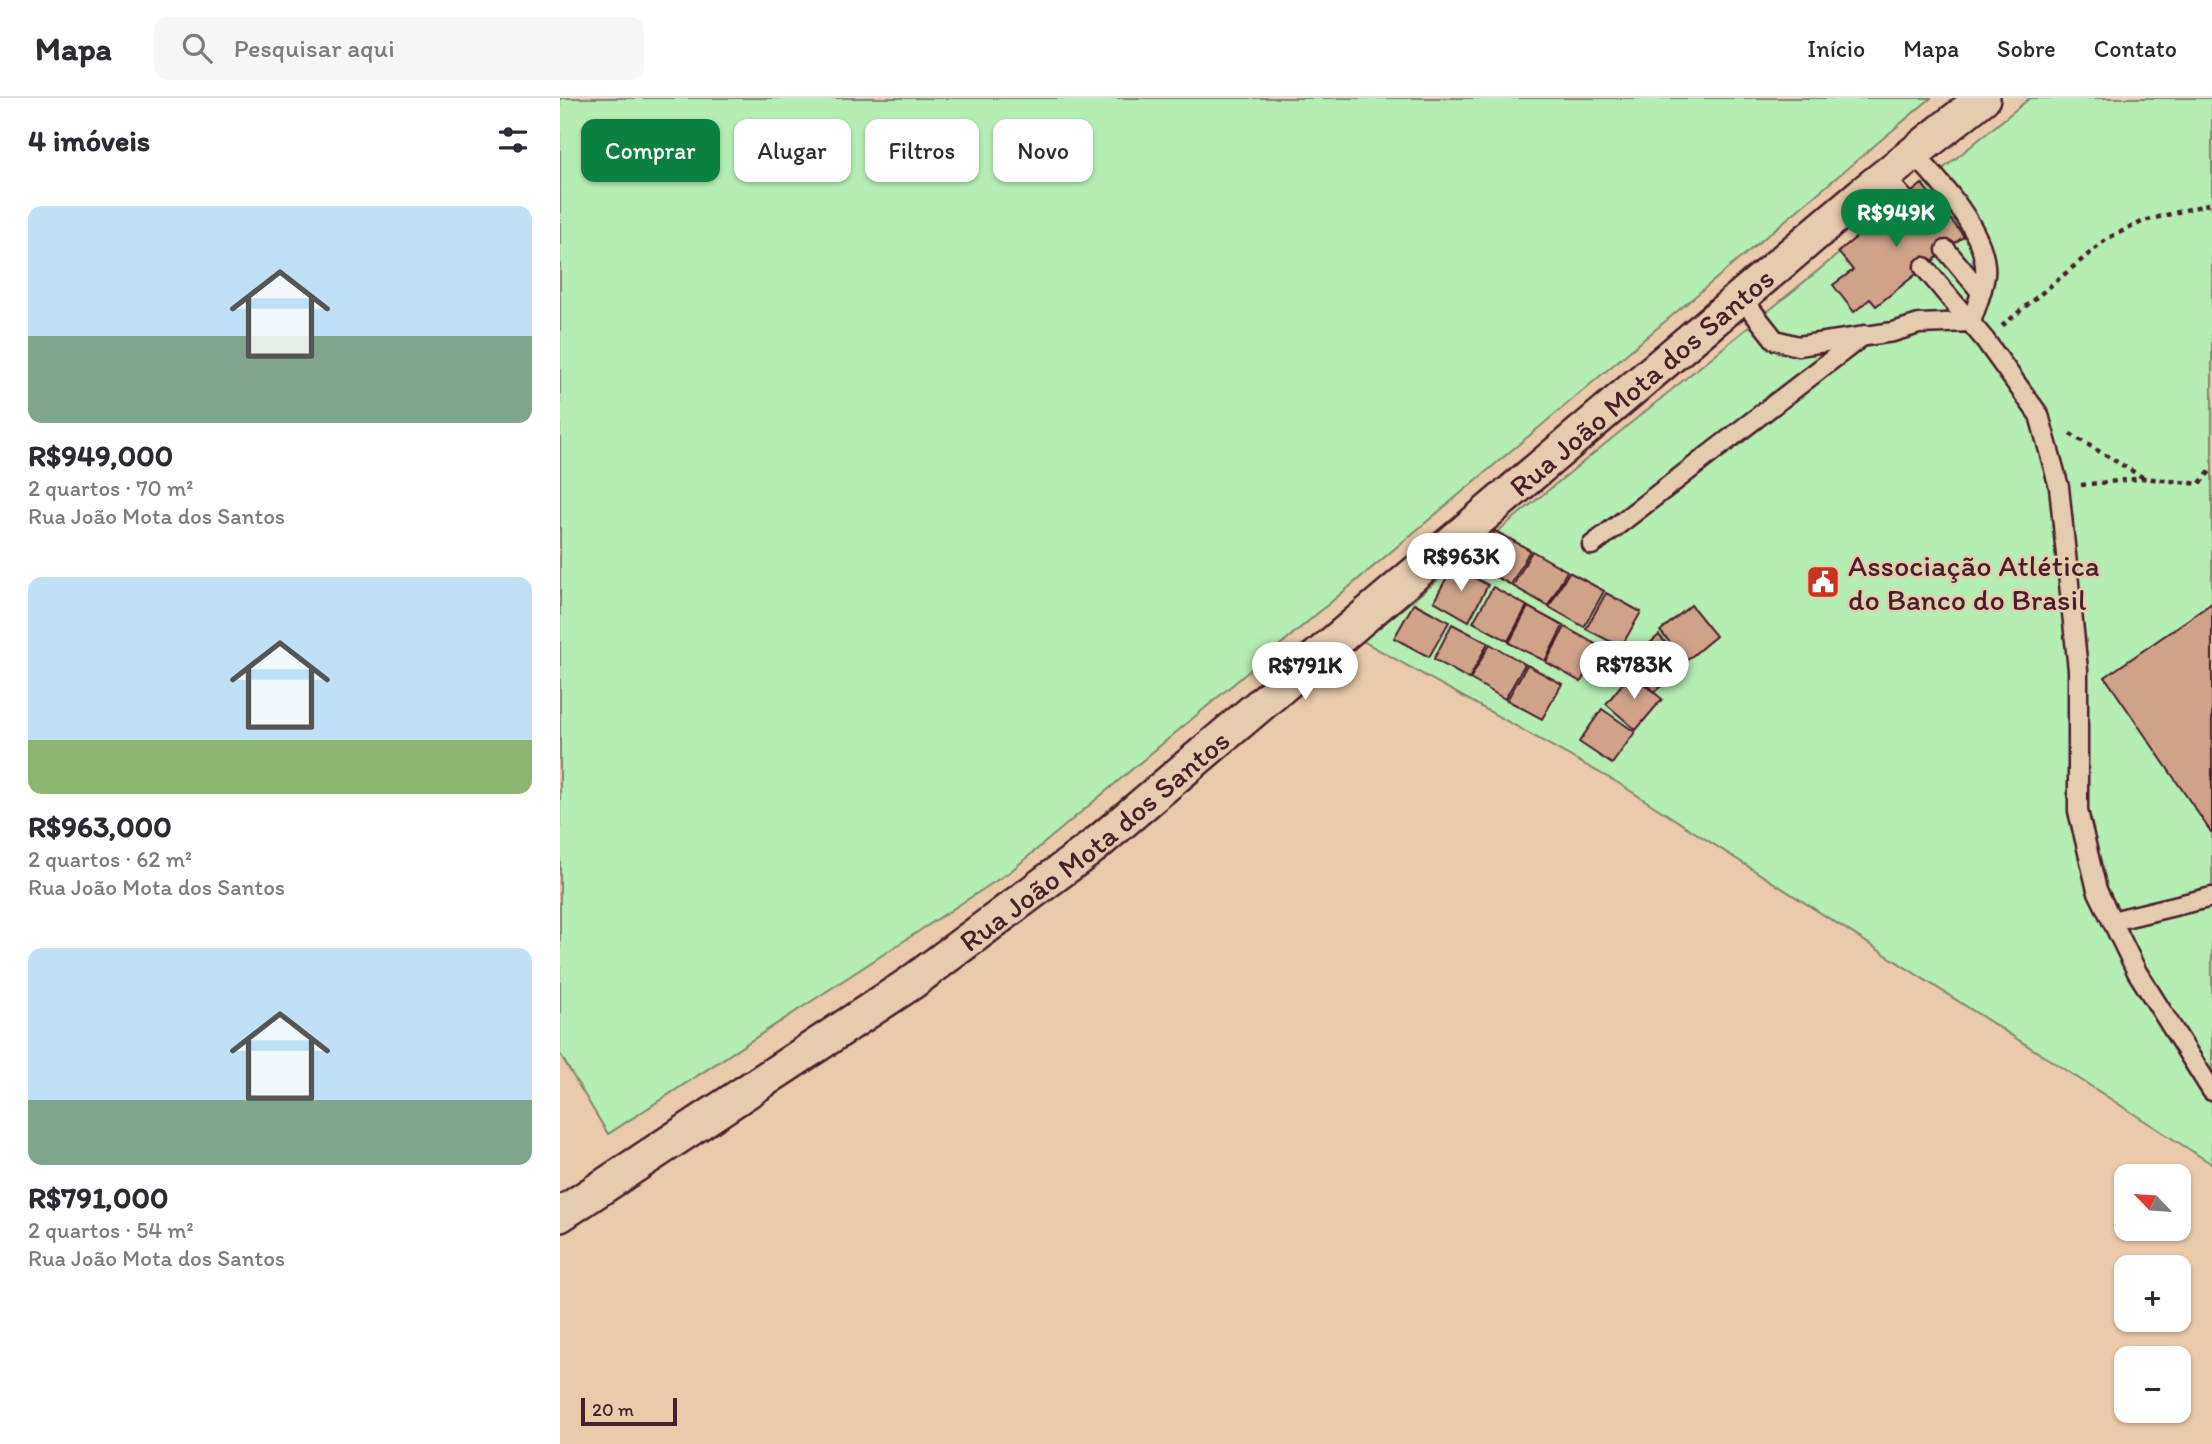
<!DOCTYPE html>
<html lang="pt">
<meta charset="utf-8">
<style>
body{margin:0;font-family:Itim,sans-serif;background:#f7f7f7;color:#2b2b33;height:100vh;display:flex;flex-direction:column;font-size:26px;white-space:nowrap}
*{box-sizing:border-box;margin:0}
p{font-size:23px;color:#7c7c81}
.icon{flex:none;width:38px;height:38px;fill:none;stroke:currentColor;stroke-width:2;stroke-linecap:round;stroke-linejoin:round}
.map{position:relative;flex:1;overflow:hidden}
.drawer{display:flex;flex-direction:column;background:#fff;width:560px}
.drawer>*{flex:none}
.guide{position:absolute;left:21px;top:21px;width:665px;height:63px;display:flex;gap:14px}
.needle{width:46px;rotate:295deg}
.fabs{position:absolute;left:1554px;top:1066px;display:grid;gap:14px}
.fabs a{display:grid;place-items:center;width:77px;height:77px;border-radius:14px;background:#fff;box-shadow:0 2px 5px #0004;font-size:35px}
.scale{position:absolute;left:21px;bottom:18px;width:96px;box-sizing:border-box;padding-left:7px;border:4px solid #4a1f2b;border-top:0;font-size:19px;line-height:24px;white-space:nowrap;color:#4a1f2b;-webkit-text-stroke:5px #e6ccae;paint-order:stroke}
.price{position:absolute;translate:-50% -60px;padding:0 16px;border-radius:24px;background:#fff;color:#222;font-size:23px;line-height:46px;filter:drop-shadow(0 2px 4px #0008)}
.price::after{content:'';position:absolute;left:50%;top:42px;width:21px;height:16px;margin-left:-10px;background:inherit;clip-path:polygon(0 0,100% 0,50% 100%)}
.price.current{background:#0b8043;color:#fff}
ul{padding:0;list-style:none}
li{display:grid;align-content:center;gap:14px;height:371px;padding:0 28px}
li span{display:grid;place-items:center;height:217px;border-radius:14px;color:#555}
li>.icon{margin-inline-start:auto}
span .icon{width:126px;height:126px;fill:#fffc;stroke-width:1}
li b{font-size:30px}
h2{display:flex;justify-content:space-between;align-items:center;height:84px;padding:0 28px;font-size:30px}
.pill{padding:0 24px;border-radius:14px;background:#fff;box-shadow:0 2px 5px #0004;font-size:24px;line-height:63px}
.pill.current{background:#0b8043;color:#fff}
header{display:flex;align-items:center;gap:42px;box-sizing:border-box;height:98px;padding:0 35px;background:#fff;border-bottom:2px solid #e1e1e2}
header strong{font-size:33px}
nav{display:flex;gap:38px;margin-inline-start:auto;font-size:24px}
.search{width:490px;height:63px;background:#f7f7f7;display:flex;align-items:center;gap:18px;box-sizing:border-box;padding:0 24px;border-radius:14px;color:#7c7c81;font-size:26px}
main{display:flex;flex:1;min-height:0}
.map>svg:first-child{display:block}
.green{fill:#b5eeb2;stroke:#80866e;stroke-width:2}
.building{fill:#d0a389;stroke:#4a1f2b;stroke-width:2}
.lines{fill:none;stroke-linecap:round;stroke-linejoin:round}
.lane-casing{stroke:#4a1f2b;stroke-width:23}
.street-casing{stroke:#4a1f2b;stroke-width:38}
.path{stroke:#4a1f2b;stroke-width:4.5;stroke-dasharray:5 5;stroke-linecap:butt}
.lane{stroke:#e6ccae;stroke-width:18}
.street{stroke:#e6ccae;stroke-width:33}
.labels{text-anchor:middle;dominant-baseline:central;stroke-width:5;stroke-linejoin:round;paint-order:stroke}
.street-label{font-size:30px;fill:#4a1f2b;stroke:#e6ccae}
.poi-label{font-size:30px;fill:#4a1f2b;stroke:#e6ccae;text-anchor:start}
</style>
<header>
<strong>Mapa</strong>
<div class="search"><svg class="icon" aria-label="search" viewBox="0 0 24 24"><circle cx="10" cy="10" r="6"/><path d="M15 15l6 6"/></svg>Pesquisar aqui</div>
<nav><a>Início</a><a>Mapa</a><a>Sobre</a><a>Contato</a></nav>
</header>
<main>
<section class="drawer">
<h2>4 imóveis<svg class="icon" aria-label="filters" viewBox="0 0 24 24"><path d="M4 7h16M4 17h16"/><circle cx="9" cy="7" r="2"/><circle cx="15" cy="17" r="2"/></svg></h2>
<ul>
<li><span style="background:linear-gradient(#bfe0f5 60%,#7fa58c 0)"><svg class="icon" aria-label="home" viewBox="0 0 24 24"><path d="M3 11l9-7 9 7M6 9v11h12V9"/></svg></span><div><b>R$949,000</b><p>2 quartos · 70 m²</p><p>Rua João Mota dos Santos</p></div></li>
<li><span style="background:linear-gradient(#bfe0f5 75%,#8fb573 0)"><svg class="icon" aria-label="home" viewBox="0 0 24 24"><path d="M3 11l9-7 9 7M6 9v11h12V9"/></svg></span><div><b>R$963,000</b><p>2 quartos · 62 m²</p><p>Rua João Mota dos Santos</p></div></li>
<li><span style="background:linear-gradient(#bfe0f5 70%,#7fa58c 0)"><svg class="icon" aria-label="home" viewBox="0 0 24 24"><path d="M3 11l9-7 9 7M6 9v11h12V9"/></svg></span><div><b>R$791,000</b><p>2 quartos · 54 m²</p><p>Rua João Mota dos Santos</p></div></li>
</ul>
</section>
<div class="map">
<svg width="1652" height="1346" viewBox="0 0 1652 1346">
<rect width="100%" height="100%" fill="#eacaaa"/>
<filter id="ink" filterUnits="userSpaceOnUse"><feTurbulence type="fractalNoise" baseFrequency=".0143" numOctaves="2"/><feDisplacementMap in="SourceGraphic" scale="14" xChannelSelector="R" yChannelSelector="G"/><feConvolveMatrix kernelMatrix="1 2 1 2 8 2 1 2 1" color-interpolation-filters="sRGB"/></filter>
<g filter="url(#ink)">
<!-- green -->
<path class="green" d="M0,0H1371L451,773L48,1036L0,956Z
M1470,0H1652V1066L1058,685L803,543Z"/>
<!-- building -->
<path class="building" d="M1362,86L1404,138L1316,208L1310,201L1294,214L1273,187L1293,172L1278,154Z
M935,433L970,452L951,487L916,468Z
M972,453L1007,473L988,508L953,488Z
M893,468L928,487L909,523L874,503Z
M1009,474L1044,493L1024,529L989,509Z
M933,489L967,508L948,543L913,524Z
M1046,495L1081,514L1061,549L1026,531Z
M854,505L889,524L869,559L834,540Z
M1652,505V733L1651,734L1545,579Z
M1131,507L1156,538L1126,563L1100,533Z
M968,509L1003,528L985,563L949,545Z
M892,526L928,545L909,581L874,561Z
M1005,529L1039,548L1021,584L986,564Z
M1099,537L1125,568L1094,594L1069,564Z
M930,546L965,566L945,601L910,581Z
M967,567L1002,586L982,621L947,602Z
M1071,575L1102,601L1076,632L1046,606Z
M1042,611L1075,634L1052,666L1019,644Z"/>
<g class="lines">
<defs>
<path id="lane" d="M1353,55C1379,82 1429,136 1425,177C1423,193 1416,209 1411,224
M1324,78L1344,101
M1301,97L1321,119
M1386,152L1421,194
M1364,169L1425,242L1479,317L1499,389L1518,572V713L1537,792L1577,874L1652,993
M1181,199L1215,242L1238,248L1333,234L1359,226L1411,224
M1032,447L1304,237
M1552,823L1652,799"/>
<g id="street">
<path id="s1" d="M0,1117L351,885L534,748L1301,97L1423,0"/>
</g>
</defs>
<!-- lane casing -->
<use href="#lane" class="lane-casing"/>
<!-- street casing -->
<use href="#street" class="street-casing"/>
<!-- path -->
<path class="path" d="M1442,228L1548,140L1584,123L1652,105
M1510,336L1584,380
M1521,387L1584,380L1639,386L1652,371"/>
<!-- lane -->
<use href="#lane" class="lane"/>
<!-- street -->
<use href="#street" class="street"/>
</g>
</g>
<!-- icons -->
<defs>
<symbol id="civic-square" viewBox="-11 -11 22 22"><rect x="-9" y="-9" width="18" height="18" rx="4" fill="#c8321e" stroke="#e6ccae"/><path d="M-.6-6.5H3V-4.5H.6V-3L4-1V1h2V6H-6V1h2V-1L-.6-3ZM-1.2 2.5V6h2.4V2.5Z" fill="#fff"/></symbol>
</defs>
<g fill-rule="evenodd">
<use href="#civic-square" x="1244" y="465" width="38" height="38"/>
</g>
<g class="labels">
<!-- street labels -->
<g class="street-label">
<text stroke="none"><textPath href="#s1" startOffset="1367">Rua João Mota dos Santos</textPath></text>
<text stroke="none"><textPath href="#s1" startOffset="653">Rua João Mota dos Santos</textPath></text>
</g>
<!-- poi labels -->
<g class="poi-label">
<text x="1288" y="467">Associação Atlética<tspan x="1288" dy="34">do Banco do Brasil</tspan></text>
</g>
</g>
</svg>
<div class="fabs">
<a><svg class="needle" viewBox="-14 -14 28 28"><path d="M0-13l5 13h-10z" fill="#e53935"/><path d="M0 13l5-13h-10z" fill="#7c7c81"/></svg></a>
<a>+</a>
<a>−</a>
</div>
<div class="scale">20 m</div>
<b class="price current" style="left:1336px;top:151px">R$949K</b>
<b class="price" style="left:901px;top:495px">R$963K</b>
<b class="price" style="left:1074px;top:603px">R$783K</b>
<b class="price" style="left:745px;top:604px">R$791K</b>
<div class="guide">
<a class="pill current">Comprar</a>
<a class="pill">Alugar</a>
<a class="pill">Filtros</a>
<a class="pill">Novo</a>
</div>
</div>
</main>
